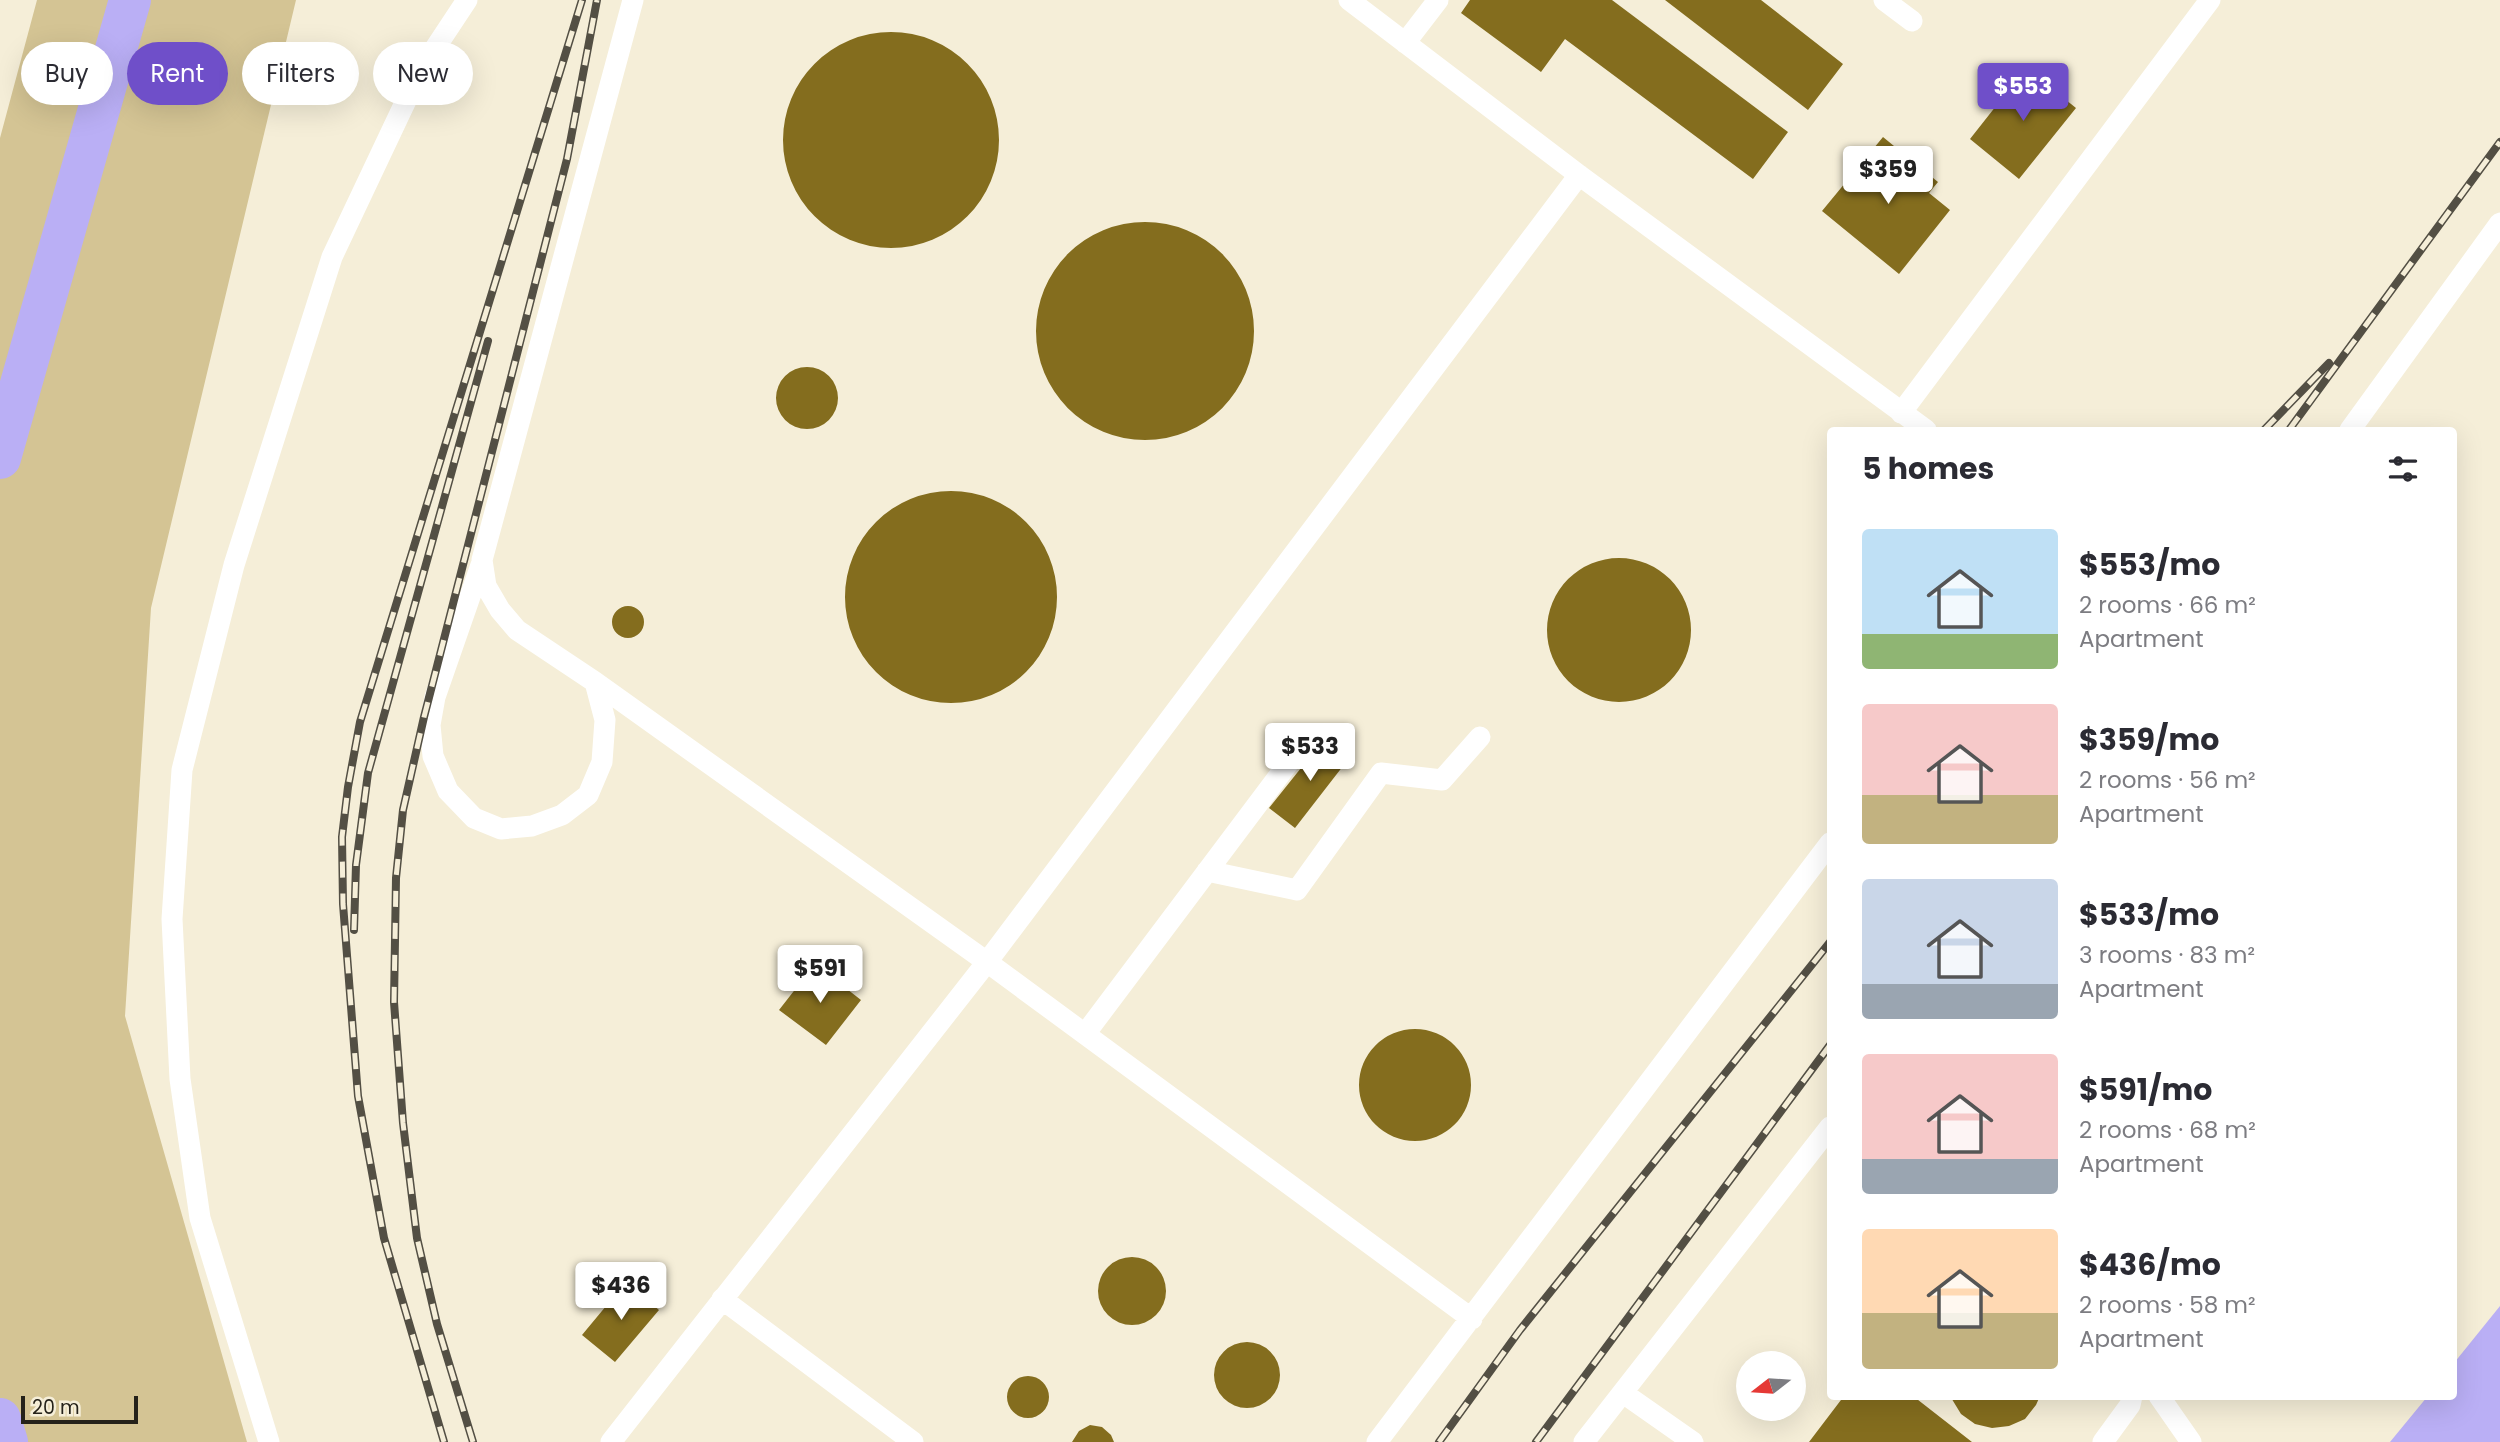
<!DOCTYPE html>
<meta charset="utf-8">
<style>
body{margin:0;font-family:Poppins,sans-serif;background:#f2f2f3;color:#2b2b33;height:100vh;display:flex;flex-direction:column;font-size:26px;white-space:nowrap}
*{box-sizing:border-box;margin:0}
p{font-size:23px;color:#7c7c81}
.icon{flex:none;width:38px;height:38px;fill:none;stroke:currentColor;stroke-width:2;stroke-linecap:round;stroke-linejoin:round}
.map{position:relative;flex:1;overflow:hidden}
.panel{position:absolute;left:1827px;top:427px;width:630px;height:973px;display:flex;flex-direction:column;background:#fff;border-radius:7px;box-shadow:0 7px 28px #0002}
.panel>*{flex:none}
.hud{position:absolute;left:21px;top:42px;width:665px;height:63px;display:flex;gap:14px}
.needle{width:46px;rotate:253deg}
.buttons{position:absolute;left:1736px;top:1351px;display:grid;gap:14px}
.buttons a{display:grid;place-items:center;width:70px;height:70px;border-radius:50%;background:#fff;box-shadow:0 7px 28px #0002;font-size:35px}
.scale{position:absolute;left:21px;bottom:18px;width:117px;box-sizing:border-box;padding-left:7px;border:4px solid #25221a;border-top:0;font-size:19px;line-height:24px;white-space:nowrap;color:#25221a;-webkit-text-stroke:5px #f5eed8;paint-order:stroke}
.price{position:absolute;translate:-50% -60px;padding:0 16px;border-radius:7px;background:#fff;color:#222;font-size:23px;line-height:46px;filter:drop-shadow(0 2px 4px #0008)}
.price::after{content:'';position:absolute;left:50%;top:42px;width:21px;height:16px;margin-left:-10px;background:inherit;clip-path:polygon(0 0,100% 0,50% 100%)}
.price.on{background:#6f4fc9;color:#fff}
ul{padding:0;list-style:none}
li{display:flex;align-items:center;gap:21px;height:175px;padding:0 35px}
li span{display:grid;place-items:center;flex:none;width:196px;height:140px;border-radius:7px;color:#555}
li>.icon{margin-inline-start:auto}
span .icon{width:84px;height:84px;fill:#fffc;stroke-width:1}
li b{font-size:30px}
h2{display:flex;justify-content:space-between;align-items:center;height:84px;padding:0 35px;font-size:30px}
.tag{padding:0 24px;border-radius:32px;background:#fff;box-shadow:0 7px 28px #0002;font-size:24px;line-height:63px}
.tag.on{background:#6f4fc9;color:#fff}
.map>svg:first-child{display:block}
.green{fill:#d4c494}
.water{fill:#baaff5}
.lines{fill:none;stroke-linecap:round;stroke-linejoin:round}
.canal{stroke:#baaff5;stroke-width:42}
.building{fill:#846d1e}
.service{stroke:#fff;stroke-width:21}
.rail-casing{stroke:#534f44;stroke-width:8}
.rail{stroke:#f5eed8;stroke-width:5;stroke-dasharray:16;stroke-linecap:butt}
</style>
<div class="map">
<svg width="2500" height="1442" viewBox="0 0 2500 1442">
<rect width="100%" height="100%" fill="#f5eed8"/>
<!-- green -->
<path class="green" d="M37,0H296L151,608L125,1016L247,1442H0V138Z"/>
<!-- water -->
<path class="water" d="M2500,1306V1442H2390L2427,1397L2454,1396V1363Z"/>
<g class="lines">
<!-- canal -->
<path class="canal" d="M0,458L130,0
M0,1419L7,1442"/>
</g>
<!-- building -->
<path class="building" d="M1470,0H1612L1788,132L1753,179L1565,39L1541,72L1461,13Z
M1665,0H1761L1843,64L1808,110Z
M783 140a108 108 0 1 1 216 0a108 108 0 1 1-216 0Z
M2026,68L2076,108L2019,179L1970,139Z
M1883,137L1938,182L1929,193L1950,210L1899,274L1822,211Z
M1036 331a109 109 0 1 1 218 0a109 109 0 1 1-218 0Z
M776 398a31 31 0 1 1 62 0a31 31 0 1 1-62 0Z
M845 597a106 106 0 1 1 212 0a106 106 0 1 1-212 0Z
M1547 630a72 72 0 1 1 144 0a72 72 0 1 1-144 0Z
M612 622a16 16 0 1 1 32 0a16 16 0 1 1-32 0Z
M1325,738L1350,757L1295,828L1269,808Z
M815,964L861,1000L826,1045L779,1010Z
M1359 1085a56 56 0 1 1 112 0a56 56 0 1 1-112 0Z
M1098 1291a34 34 0 1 1 68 0a34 34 0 1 1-68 0Z
M626,1282L659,1310L615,1362L582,1335Z
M1214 1375a33 33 0 1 1 66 0a33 33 0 1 1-66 0Z
M1007 1397a21 21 0 1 1 42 0a21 21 0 1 1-42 0Z
M1844,1396H1913L1972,1442H1809Z
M1950,1396H2040L2036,1405L2025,1419L2009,1426L1992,1428L1975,1424L1961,1414Z
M1090,1425L1102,1427L1111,1435L1114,1442H1072L1079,1431Z"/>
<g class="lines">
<!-- service -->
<path class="service" d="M633,0L482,560L486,586L500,610L517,630L595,682L987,962L1472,1319
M1349,0L1579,175L1926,430
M1884,0L1912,21
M1405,43L1438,0
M1901,413L2210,0
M2350,430L2500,223
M481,565L435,697L430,725L433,756L448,791L474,818L501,829L532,826L562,815L588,795L602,762L605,720L595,682
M1207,871L1297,890L1381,773L1442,780L1480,737
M1085,1034L1302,745
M722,1299L913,1442
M1623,1393L1693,1442
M2159,1396L2191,1442
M269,1442L200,1218L180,1079L172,919L182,770L234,565L332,257L420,71L467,0
M611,1442L987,962L1579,175
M1377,1442L1830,843
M1584,1442L1830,1127
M2103,1442L2130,1405L2132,1396"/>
<defs>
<path id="rail" d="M2264,430L2329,363
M2289,430L2500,142
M354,930L356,865L368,773L488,341
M444,1442L384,1238L358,1096L343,904L342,837L348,787L360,722L582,0
M473,1442L437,1324L417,1238L403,1123L394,1002L396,878L403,810L424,717L567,159L597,0
M1439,1442L1520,1330L1830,942
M1536,1442L1830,1045"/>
</defs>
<!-- rail casing -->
<use href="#rail" class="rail-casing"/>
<!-- rail -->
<use href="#rail" class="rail"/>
</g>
</svg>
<div class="buttons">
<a><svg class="needle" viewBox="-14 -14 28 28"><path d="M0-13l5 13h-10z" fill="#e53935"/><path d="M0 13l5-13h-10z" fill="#7c7c81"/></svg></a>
</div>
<div class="scale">20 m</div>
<b class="price on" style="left:2023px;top:123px">$553</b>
<b class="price" style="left:1888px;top:206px">$359</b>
<b class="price" style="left:1310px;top:783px">$533</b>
<b class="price" style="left:820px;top:1005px">$591</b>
<b class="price" style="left:621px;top:1322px">$436</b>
<div class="hud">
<a class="tag">Buy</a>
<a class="tag on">Rent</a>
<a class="tag">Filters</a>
<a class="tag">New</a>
</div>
<section class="panel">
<h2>5 homes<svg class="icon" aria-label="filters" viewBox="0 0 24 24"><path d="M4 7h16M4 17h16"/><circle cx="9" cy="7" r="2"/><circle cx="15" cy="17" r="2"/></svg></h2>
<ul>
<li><span style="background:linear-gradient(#bfe0f5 75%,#8fb573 0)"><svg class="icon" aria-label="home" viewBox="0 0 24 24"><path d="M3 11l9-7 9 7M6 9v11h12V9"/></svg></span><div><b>$553/mo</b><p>2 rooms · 66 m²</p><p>Apartment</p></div></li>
<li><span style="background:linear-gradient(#f6c9c9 65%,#c2b280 0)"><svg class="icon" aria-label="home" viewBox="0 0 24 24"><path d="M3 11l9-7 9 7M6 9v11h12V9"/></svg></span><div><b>$359/mo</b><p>2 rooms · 56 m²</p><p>Apartment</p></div></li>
<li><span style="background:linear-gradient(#c9d6e8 75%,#9aa5b1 0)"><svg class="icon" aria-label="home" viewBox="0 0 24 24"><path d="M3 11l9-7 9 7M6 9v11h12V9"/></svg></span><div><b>$533/mo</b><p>3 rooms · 83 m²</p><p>Apartment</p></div></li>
<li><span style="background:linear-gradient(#f6c9c9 75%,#9aa5b1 0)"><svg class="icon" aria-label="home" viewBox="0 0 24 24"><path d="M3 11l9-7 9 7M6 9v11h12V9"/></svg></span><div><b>$591/mo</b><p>2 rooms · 68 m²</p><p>Apartment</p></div></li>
<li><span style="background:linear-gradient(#ffd9b3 60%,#c2b280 0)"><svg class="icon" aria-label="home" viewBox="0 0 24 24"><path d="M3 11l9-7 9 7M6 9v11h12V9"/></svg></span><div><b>$436/mo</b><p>2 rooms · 58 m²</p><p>Apartment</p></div></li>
</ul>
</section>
</div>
